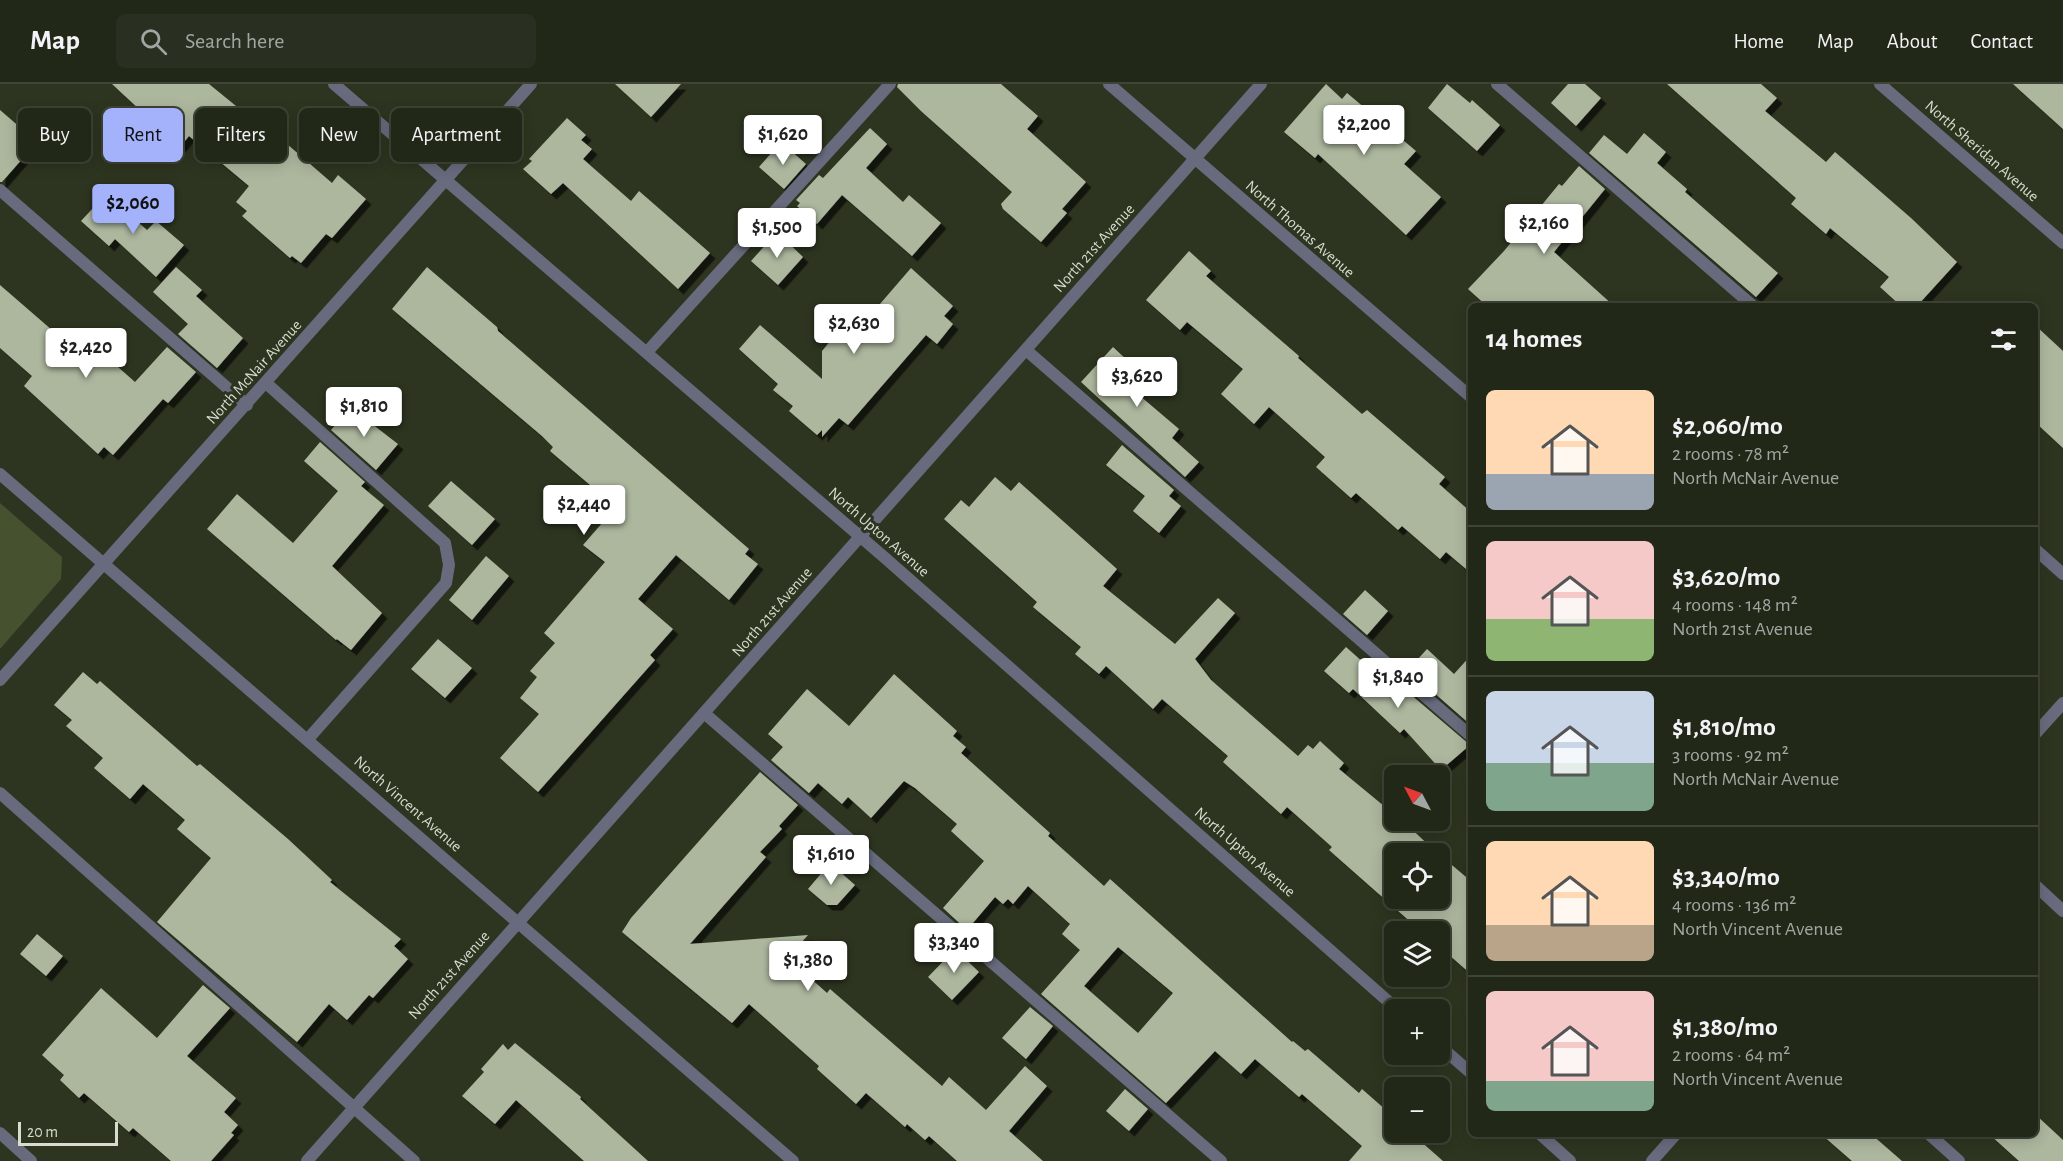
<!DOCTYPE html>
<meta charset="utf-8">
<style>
body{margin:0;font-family:"Alegreya Sans",sans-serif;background:#2a3021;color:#f1f3f6;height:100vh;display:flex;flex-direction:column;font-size:22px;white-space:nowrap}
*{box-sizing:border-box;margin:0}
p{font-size:20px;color:#a2a6a2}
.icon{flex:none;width:33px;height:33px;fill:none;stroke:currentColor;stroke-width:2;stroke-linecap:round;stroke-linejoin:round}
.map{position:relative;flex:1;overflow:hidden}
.side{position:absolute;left:1468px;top:219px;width:570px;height:834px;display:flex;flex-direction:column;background:#222818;border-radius:9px;box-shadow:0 3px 15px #0003,0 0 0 2px #3f4437}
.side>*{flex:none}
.guide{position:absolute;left:18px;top:24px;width:570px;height:54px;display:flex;gap:12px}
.needle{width:39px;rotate:311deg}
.fabs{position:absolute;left:1384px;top:681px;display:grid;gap:12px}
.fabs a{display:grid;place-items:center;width:66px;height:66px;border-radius:9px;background:#222818;box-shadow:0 3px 15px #0003,0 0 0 2px #3f4437;font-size:30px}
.scale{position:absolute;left:18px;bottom:15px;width:100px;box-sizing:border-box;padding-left:6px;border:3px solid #d7dccf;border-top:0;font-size:16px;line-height:21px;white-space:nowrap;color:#d7dccf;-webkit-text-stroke:4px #2d3520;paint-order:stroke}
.price{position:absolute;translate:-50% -51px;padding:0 14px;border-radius:6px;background:#fff;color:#222;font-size:20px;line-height:39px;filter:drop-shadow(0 2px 3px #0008)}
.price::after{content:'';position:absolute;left:50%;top:36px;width:18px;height:14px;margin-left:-9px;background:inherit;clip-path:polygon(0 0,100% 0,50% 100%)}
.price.selected{background:#a4b2fc;color:#111}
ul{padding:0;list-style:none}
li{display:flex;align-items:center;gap:18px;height:150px;padding:0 18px}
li+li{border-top:2px solid #3f4437}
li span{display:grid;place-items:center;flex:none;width:168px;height:120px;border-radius:9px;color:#555}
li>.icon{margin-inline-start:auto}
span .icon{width:72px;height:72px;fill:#fffc;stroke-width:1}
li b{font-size:26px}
h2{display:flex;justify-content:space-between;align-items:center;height:72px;padding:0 18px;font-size:26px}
.pill{padding:0 21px;border-radius:9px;background:#222818;box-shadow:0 3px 15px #0003,0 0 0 2px #3f4437;font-size:21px;line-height:54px}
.pill.selected{background:#a4b2fc;color:#111}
header{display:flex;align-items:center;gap:36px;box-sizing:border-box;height:84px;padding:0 30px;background:#222818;border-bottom:2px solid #3f4437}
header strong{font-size:28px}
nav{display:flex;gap:33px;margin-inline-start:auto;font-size:21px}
.search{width:420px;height:54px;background:#2a3021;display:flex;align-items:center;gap:15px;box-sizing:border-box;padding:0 21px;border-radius:9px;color:#a2a6a2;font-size:22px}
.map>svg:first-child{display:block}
.green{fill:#45512f}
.building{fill:#adb79e;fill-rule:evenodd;filter:url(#shadow)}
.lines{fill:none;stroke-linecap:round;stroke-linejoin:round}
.service{stroke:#676b7d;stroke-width:12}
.minor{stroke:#676b7d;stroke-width:12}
.tertiary{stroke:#676b7d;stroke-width:12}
.labels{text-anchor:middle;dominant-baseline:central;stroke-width:6;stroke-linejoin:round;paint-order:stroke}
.street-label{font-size:16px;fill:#d7dccf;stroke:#2d3520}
</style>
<header>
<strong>Map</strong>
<div class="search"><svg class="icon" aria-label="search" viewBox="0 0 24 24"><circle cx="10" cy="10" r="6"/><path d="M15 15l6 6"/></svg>Search here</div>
<nav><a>Home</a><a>Map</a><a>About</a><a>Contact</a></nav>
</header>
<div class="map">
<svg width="2063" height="1077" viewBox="0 0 2063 1077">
<defs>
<filter id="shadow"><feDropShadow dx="5.5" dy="5.5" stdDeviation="0" flood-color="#0009"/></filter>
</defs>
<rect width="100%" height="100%" fill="#2d3520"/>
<!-- green -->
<path class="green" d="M0,419L62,473L61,495L0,565Z"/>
<!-- building -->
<path class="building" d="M112,0H209L285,62L287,60L332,99L338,91L366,115L332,154L326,150L301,179L292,172L290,174L242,132L247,127L236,118L249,102L189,52L180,63Z
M615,0H681L651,33Z
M898,0H1001L1038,32L1027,45L1086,98L1062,125L1067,129L1041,158L1003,125L1001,120L1012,108L921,27L897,3Z
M1326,0L1342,15L1347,9L1416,67L1404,80L1441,113L1406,151L1318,70L1315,74L1284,48Z
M1447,0L1470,19L1472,16L1500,41L1477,67L1428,24Z
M1568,0H1585L1601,14L1576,42L1551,19Z
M1667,0H1761L1777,14L1765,27L1826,78L1835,68L1911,134L1957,178L1917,222H1901L1880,203L1889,193L1830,144L1826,150L1791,120L1796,114Z
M2013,0H2063V45Z
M0,26L37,58L2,98H0Z
M567,34L586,51L581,56L592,65L583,75L631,117L639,107L710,169L678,205L563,99L551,110L523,85L532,77L529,75Z
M870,44L887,60L866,84L903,118L909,111L941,139L912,172L842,111L817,140L797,122L800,119L796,116L819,91L823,94Z
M1644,49L1666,68L1657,79L1687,105L1685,108L1778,189L1756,213L1589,69L1604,51L1627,70Z
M781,58L806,80L784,105L759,83Z
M1579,82L1605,105L1554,168L1614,222H1487L1468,205L1504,167L1559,100L1562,102Z
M106,110L147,146L156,137L184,161L156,193L115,155L109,162L81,137Z
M777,148L803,173L778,201L751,177Z
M1189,167L1211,187L1206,192L1299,272L1298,274L1362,330L1367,326L1445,393L1439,400L1472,429V490L1446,468L1440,475L1402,442L1398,446L1356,409L1351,414L1316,383L1325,373L1269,323L1254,340L1221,310L1243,285L1187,238L1180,246L1146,216Z
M176,183L202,206L196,212L243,254L217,284L178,250L188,240L153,208Z
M427,183L497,243L498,247L749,465L745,470L758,480L729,516L676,471L638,515L673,545L650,571L655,576L538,708L500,674L539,630L520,614L537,593L530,587L555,559L544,549L605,478L583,461L616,423L550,367L553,363L542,352L392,225Z
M911,184L953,222L944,232L953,240L937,260L926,251L848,341L839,334L822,353V346L817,351L789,327L793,322L773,306L778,300L739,265L760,241L822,295V267L850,233L861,242Z
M0,201L75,266L85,254L135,298L167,263L196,288L168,319L163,315L113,371L104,363L98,370L24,302L32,292L0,264Z
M2036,242L2063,267V364L2036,339Z
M1113,263L1145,293L1133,306L1179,345L1172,354L1199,378L1185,393L1081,298Z
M350,323L398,360L376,386L331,346Z
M320,358L365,398L361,402L384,421L332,482L382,529L351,566L337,555L336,556L207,445L237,410L293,459L338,407L304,377Z
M1122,361L1174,406L1169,412L1181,422L1159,449L1133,427L1145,412L1106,381Z
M995,393L1011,407L1019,398L1117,485L1103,502L1175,560L1218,514L1235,529L1195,575L1211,596L1298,672L1308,661L1313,665L1320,657L1344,679L1339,685L1395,731V736H1402L1438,770H1395V814H1440V771L1472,798V891L1440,863V848H1422L1329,766L1332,763L1287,723L1281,730L1223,678L1228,672L1162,615L1153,625L1106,582L1099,590L1075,570L1081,563L1033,523L1037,518L944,435L961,416L969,423Z
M451,397L495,435L472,461L428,422Z
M486,472L509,492L472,536L449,516Z
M1365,506L1388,527L1367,551L1343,530Z
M438,555L472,584L445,614L411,585Z
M1346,563L1392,604L1396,598L1470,661L1441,686L1404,645L1400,649L1353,605L1349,609L1324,587Z
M1427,565L1454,590L1472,570V642L1408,586Z
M83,588L97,600L100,597L197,682L200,680L288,755L332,796L330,798L401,855L394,862L408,875L373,914L369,911L347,936L329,920L297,958L157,838L211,774L177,745L185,736L143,700L130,715L94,684L103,674L66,642L72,636L54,621Z
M894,590L957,647L953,652L966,663L961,669L1050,749L1048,752L1104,802L1110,795L1292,958L1293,957L1305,967L1308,965L1359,1009L1362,1005L1395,1034V1048H1410L1443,1077H1349L1362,1062L1302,1010L1299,1013L1255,975L1241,990L1215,967L1166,1019L1041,910L1080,866L1062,850L1070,840L1028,802L1013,820L1008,815L1003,820L995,813L967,846L943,824L984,777L951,747L957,740L915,704L904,697L871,734L848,713L842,720L818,699L809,709L771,676L783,663L768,650L807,605L849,642ZM1118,863L1173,909L1138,949L1084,902Z
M760,688L798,721L779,742L782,745L760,768L766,773L690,860L808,851L788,874L827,909L830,905L942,1002L949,993L986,1026L1025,982L1047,1002L1009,1047L1043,1077H957L929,1052L925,1056L907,1040L905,1043L866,1009L856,1020L817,985L819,982L749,920L732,939L622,848L631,834Z
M830,779L855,801L837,821H827L808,805Z
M37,850L63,872L46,892L20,870Z
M955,865L979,888L952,916L928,893Z
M203,901L230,924L187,972L236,1014L224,1028L238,1041L231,1049L234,1051L211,1077H171L133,1044L129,1048L84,1009L79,1014L60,996L64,991L42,971L101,904L157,954Z
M1030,923L1053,942L1026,975L1002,954Z
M515,959L581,1013L580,1015L648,1077H584L516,1016L495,1040L462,1012L484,988L481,985L503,960L508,966Z
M1125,1005L1148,1025L1129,1047L1106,1027Z
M2036,1031L2063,1056V1077H2019L1989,1050H2036Z
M1821,1050H1871L1902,1077H1852Z"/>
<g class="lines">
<!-- service -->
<path class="service" d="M1497,0L1753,222
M0,106L247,321
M1026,266L1472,653
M647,268L890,0
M266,299L445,459L449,481L446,499L308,655
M2036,466L2063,490
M704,629L1221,1077
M0,709L414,1077
M1929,1050L1959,1077"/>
<!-- minor -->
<path class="minor" d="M334,0L884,473L1398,926
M1109,0L1472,314
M1880,0L2063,159
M0,390L793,1077
M0,596L531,0
M2036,802L2063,827
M1440,962L1472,990
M0,1049L31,1077
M1540,1050L1570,1077
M307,1077L1261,0"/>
<!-- tertiary -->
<path class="tertiary" d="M2036,649L2063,619
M1652,1077L1676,1050"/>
</g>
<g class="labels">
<!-- street labels -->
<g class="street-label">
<text transform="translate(1982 67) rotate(41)">North Sheridan Avenue</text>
<text transform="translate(1300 145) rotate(41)">North Thomas Avenue</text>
<text transform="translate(1094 164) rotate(-48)">North 21st Avenue</text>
<text transform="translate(254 288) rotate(-48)">North McNair Avenue</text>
<text transform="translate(879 448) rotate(41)">North Upton Avenue</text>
<text transform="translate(772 528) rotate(-49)">North 21st Avenue</text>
<text transform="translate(408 720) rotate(41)">North Vincent Avenue</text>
<text transform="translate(1245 768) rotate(41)">North Upton Avenue</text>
<text transform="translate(449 891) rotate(-48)">North 21st Avenue</text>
</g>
</g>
</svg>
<div class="fabs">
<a><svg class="needle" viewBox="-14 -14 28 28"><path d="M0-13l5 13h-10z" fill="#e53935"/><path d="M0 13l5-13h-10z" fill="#a2a6a2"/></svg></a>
<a><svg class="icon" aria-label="locate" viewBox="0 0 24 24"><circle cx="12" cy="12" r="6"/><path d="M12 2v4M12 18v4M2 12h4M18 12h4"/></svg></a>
<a><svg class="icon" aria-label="layers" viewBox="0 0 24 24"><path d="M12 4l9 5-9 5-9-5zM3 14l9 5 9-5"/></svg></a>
<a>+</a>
<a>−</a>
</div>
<div class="scale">20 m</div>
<b class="price" style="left:1364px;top:72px">$2,200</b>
<b class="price" style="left:783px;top:82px">$1,620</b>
<b class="price selected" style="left:133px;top:151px">$2,060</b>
<b class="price" style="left:1544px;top:171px">$2,160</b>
<b class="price" style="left:777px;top:175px">$1,500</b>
<b class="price" style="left:854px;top:271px">$2,630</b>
<b class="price" style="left:86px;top:295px">$2,420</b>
<b class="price" style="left:1137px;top:324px">$3,620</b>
<b class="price" style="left:364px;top:354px">$1,810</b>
<b class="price" style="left:584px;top:452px">$2,440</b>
<b class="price" style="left:1398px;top:625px">$1,840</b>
<b class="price" style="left:831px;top:802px">$1,610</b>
<b class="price" style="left:954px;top:890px">$3,340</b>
<b class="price" style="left:808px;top:908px">$1,380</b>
<div class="guide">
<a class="pill">Buy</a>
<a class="pill selected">Rent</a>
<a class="pill">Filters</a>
<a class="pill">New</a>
<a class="pill">Apartment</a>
</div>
<section class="side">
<h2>14 homes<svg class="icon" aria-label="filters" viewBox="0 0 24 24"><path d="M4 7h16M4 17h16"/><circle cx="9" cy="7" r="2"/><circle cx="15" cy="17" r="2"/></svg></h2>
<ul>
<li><span style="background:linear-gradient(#ffd9b3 70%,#9aa5b1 0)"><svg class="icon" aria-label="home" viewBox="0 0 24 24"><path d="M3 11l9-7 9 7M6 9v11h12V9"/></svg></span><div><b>$2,060/mo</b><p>2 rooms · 78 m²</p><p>North McNair Avenue</p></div></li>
<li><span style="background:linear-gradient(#f6c9c9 65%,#8fb573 0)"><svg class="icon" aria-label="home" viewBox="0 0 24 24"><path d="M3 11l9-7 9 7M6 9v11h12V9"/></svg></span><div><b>$3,620/mo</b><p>4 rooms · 148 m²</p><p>North 21st Avenue</p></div></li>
<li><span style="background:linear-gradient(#c9d6e8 60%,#7fa58c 0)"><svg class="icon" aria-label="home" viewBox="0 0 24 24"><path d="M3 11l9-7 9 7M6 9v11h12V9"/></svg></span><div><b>$1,810/mo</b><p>3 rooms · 92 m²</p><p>North McNair Avenue</p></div></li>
<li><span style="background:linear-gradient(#ffd9b3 70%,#b9a48a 0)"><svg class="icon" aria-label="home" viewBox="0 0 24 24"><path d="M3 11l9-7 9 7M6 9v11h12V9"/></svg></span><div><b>$3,340/mo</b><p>4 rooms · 136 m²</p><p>North Vincent Avenue</p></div></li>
<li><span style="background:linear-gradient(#f6c9c9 75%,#7fa58c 0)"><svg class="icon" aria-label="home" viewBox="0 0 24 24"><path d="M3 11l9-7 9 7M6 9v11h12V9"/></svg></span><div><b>$1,380/mo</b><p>2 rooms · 64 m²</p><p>North Vincent Avenue</p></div></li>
</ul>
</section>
</div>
